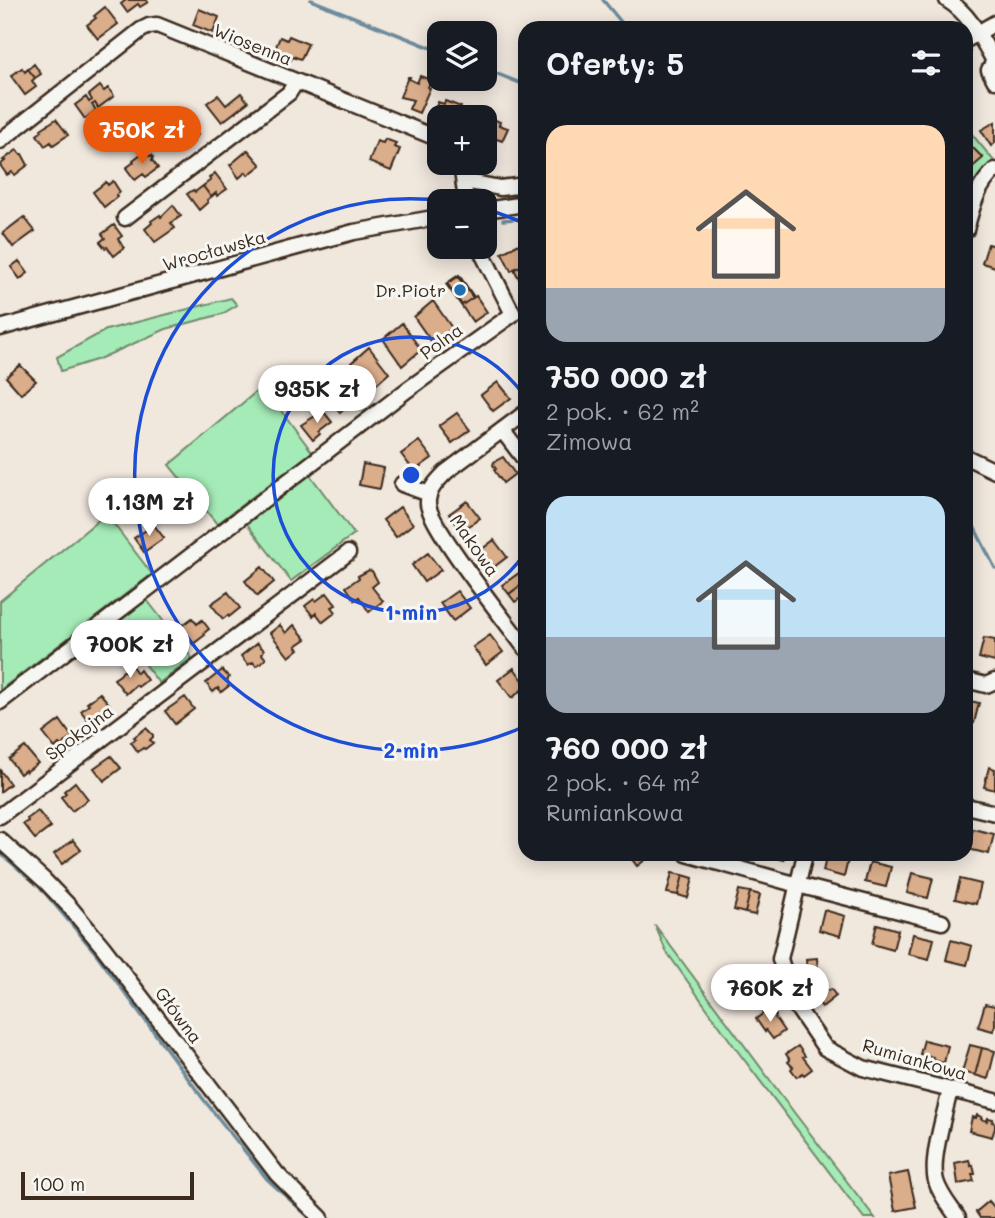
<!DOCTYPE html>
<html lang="pl">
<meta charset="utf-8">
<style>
body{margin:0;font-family:Mali,sans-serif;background:#20242c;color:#f1f3f6;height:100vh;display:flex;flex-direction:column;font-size:26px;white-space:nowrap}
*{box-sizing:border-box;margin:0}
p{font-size:23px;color:#9ea1a6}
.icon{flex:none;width:38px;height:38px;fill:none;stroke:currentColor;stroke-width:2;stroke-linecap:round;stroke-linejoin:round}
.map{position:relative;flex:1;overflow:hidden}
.sheet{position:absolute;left:518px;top:21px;width:455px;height:840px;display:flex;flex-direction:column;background:#171b24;border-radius:21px;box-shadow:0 4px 18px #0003}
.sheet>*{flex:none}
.controls{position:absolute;left:427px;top:21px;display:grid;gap:14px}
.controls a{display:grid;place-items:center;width:70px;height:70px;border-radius:14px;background:#171b24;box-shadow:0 4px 18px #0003;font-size:35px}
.scale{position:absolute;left:21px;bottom:18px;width:173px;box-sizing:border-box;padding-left:7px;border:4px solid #3b2a1e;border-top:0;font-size:19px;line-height:24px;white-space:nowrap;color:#3b2a1e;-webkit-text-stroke:5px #f6f6f2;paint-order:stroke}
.price{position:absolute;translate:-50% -60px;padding:0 16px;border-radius:24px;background:#fff;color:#222;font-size:23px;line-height:46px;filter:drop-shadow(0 2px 4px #0008)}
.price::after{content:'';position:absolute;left:50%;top:42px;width:21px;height:16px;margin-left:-10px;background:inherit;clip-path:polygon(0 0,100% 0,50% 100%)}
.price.on{background:#ea580c;color:#fff}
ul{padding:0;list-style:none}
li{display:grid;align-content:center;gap:14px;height:371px;padding:0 28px}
li span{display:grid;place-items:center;height:217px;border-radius:21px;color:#555}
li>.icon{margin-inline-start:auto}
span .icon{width:126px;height:126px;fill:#fffc;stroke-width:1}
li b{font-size:30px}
h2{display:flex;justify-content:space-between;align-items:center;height:84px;padding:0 28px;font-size:30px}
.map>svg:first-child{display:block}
.green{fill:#a4ebb7;stroke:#708a6a;stroke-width:2}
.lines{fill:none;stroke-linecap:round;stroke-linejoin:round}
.stream{stroke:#6d8b9c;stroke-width:3.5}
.building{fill:#daad8b;stroke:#3b2a1e;stroke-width:2}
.minor-casing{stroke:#3b2a1e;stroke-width:19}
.minor{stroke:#f6f6f2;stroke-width:14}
.ring{fill:none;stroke:#1d4ed8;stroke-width:3.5}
.poi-dot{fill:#1f6fb2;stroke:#f6f6f2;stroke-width:2.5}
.labels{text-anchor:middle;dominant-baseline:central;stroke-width:6;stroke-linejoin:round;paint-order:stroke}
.street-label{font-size:18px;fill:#3b2a1e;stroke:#f6f6f2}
.poi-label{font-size:18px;fill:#3b2a1e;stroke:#f6f6f2;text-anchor:end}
.centre{fill:#1d4ed8;stroke:#f6f6f2;stroke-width:3.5}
.ring-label{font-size:21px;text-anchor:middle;font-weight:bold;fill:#1d4ed8;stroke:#f6f6f2;stroke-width:6;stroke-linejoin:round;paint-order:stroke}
</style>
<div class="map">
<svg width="995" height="1218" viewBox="0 0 995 1218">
<rect width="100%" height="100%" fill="#f0e7dd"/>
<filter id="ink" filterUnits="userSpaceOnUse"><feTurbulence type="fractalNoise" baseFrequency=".0143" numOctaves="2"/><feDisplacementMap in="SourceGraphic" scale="14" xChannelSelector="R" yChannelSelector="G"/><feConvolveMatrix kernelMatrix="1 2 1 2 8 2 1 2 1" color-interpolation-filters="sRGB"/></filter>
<g filter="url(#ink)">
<!-- green -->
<path class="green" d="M966,127L994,161L972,187L966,183Z
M231,298L237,305L222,314L166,329L99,359L61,371L57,357L106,330Z
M263,386L312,452L217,524L169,465Z
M310,475L354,534L291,581L247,524Z
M106,514L152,574L0,690V601Z
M147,600L192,658L159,683L114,625Z
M655,925L796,1115L875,1218H864L736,1049L666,951Z"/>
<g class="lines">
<!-- stream -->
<path class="stream" d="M311,0L439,51
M603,0L626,28
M966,54L970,52
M485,69L525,85
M503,220L525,218
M966,511L995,568
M0,853L40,887L63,914L95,952L204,1100L267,1179L310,1218"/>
</g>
<!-- building -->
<path class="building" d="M126,0H146L148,2L140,7L138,4L127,12L121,4Z
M105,7L118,24L98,39L87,25L96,18L94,16Z
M199,9L219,17L213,33L193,25Z
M289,36L308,44L301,59L295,57V58L292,57L291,60L281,56L282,52L275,49L280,37L287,40Z
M34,64L41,74L35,78L28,69Z
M22,68L25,72L28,69L35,78L32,81L36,87L25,95L11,76Z
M420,76L431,80L428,87L430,88L419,113L409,109L413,100L400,97L408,77H410L409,79L417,83Z
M100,86L104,91L108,88L114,96L98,108L95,103L92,105L96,110L85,119L75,105L86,97L89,102L92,100L89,95Z
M241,93L248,102L222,122L207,103L218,95L226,105Z
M445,101L461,107L459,112L462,114L461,117L439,118V116L433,114L438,102L444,104Z
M484,115L500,122L499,125L508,128L502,141L494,138L493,140L485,139Z
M56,119L68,135L53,145L51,142L45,146L37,135L42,131L41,129Z
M995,122V143L991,146L981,130Z
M189,123L197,129L196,133L198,135L193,139L194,141L190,146L187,144L175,152L167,141L177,133V129L180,126L184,127Z
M385,139L396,143L394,147L400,149L391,171L369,162L377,141L383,143Z
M972,147L983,158L969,170L966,167V153Z
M17,150L20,154H22L28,165L15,175L12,172L7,175L0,165L5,161L3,160Z
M248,150L261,165L248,175L246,172L239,178L230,165Z
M145,151L149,156L152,155L153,157L152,160L158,168L146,177L143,174L135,180L126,168L134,162L133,160Z
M215,173L227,189L217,196L216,193L211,197L203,186L211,180L209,178Z
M113,181L120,192L116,195L117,197L104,207L93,192L106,182L108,185Z
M203,186L211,197L207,200L208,202L199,210L187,194L193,190L195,192Z
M173,205L181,216L171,223L175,228L155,242L145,229L152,223L151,221L160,215L161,217Z
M24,217L35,231L13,247L3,233Z
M114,225L122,236L118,239L124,248L114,256L107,247L105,248L100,242L105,238L102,234Z
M525,241V264L511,271L502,253Z
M988,244L995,246V267L982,263Z
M19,261L28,273L20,279L11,267Z
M525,264V290L514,269Z
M459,275L474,297L462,305L447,283Z
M458,277L473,298L476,296L487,312L473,322L446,284Z
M433,301L452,328L433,344L414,317Z
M402,323L421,350L402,366L383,339Z
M369,347L389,373L371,389L351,363Z
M20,365L36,381L21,394L6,377Z
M338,370L358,396L340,413L320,387Z
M498,382L511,398L493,411L481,395Z
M323,411L332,422L319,432L320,434L313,440L301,425Z
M457,413L470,430L452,443L439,426Z
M419,441L432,458L414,471L401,454Z
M503,457L515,474L503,483L494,470L496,469L493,465L494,462Z
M363,464L384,468L380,489L359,485Z
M467,501L480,518L462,531L449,514Z
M400,507L413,524L396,537L383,520Z
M154,525L164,538L144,552L134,538Z
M494,540L507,557L490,570L477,553Z
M428,553L441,570L424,582L412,565Z
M262,567L274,582L257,596L245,581Z
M369,570L372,571L378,582L372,587L383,601L369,612L359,597L355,600L346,587L359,578L358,576Z
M519,573L525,582L509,594L502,585Z
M525,582V595L515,602L509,594Z
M457,591L470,608L453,621L440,603Z
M228,592L240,608L229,617L228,615L223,619L211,604Z
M327,593L336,605L332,607L336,612L323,622L316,613L313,616L305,606L314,599L316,601Z
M192,618L197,624L202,620L209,629L204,633L205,635L193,644L180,627Z
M280,625L286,633L294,625L306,639L296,646L299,649L289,657L270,633Z
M490,635L503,652L486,665L473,647Z
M984,638L995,640V662L979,658Z
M257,643L264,650L262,654L266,659L256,666L253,662L248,665L241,656Z
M132,666L137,673L140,670L147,680L138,687L136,685L126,694L114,679L120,675L123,671H126Z
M514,668L525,683V687L512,698L498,680Z
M222,670L229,677L227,681L230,685L221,692L218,688L213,692L206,683Z
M100,693L110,705L98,714L99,716L90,723L81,711L89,705L87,703Z
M185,697L194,709L175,724L165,711Z
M966,700L979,703L974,723L966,721Z
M60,720L72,737L61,746L59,744L55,748L43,733Z
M146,728L153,735V737L150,740L153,743L145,749L143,748L138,752L131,742L136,739L134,737Z
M25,747L38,763L26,772L25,770L20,774L9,759Z
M111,756L121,768L104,781L94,768Z
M989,767L995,769V790L984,787Z
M0,770L10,784L0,792Z
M75,782L88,799L72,811L61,797L66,793L64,791Z
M38,811L51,827L35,839L23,824L28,821L27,819Z
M973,829L994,834L989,854L968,849Z
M73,840L81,850L62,864L54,854Z
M628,854H653L637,866Z
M763,854H786L784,860Z
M827,854H840L849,856L844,877L823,871Z
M870,862L891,867L886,887L865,882Z
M672,873L683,875L678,895L667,893Z
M912,873L933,878L928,898L907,893Z
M683,875L693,878L688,898L678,895Z
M960,879L981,884L976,904L955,899Z
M739,890L750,892L745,913L734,910Z
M750,892L760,895L755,915L745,913Z
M824,910L845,916L840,936L819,930Z
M877,924L898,930L893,950L872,944Z
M913,934L934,939L929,959L908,954Z
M951,940L972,946L967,965L946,960Z
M817,958L818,971L807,972L806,959Z
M819,979L828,991L831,989L836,996L822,1007L810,991L812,989L810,986Z
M985,1004L995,1006V1026L993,1031L978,1027Z
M770,1008L776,1016L775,1018L784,1031L773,1039L766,1030L765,1032L756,1019Z
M924,1040L948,1046L944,1063L932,1060L933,1057L920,1054Z
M970,1045L982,1048L975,1075L962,1072Z
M798,1046L805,1056L803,1057L812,1069L804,1075L803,1073L797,1077L791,1069L793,1067L788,1062L790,1060L786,1054Z
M982,1048L995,1051L988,1079L975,1075Z
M977,1115L982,1117L981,1119L987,1121L988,1118L993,1119L992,1122L995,1123V1128L992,1137L969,1131L972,1117L976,1118Z
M969,1160L971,1166L973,1165L975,1174H972L974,1181L958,1184L955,1163Z
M908,1172L916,1207L895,1211L888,1176Z
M989,1201L995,1208V1218H980L976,1212Z"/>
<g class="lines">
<defs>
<path id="minor" d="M947,0C970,14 981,38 994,61
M966,40L995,23
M994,61L989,70L995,81
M0,141L141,30L149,26L157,25L439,139
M461,163L466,201
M464,181L500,188L525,185
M485,210L525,204
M125,218L289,93L296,82
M966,230C972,207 977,186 995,170
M0,328L301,246L354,232L439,217
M525,413L446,472C437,481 427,491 428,504C429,526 508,624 525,648
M502,430L525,460
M966,457L995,471
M402,484L429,494
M966,680L986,685L995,681
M0,702L407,390L513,314L479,247
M966,806L995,813
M0,816L348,553
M0,840L44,880L69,906L103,947L277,1174L321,1218
M687,854L798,885L942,922
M805,854L780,959L794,1003L825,1048L863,1068L995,1101
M950,1090C945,1113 930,1160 936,1181C940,1195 950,1206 958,1218"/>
</defs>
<!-- minor casing -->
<use href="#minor" class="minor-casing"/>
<!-- minor -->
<use href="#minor" class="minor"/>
</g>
</g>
<!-- distance rings -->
<g class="ring">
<path d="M525 553A138 138 0 1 1 525 397"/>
<path d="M523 727A276 276 0 1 1 445 201M485 209A276 276 0 0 1 523 223"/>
</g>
<!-- markers -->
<circle class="poi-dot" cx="460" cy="290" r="7"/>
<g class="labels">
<!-- street labels -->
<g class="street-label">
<text transform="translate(253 44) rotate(22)">Wiosenna</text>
<text transform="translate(214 250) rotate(-16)">Wrocławska</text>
<text transform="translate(441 341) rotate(-36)">Polna</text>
<text transform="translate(475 545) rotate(55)">Makowa</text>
<text transform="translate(79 732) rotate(-37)">Spokojna</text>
<text transform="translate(179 1015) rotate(53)">Główna</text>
<text transform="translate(915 1059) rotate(16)">Rumiankowa</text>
</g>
<!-- poi labels -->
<g class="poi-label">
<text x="446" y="290">Dr.Piotr</text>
</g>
</g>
<circle cx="411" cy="475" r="10" class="centre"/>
<g class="ring-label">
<text x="411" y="620">1 min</text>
<text x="411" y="758">2 min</text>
</g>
</svg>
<div class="controls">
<a><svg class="icon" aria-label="layers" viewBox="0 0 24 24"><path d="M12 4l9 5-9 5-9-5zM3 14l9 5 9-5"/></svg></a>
<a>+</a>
<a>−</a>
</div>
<div class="scale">100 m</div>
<b class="price on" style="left:142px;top:166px">750K zł</b>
<b class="price" style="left:317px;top:425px">935K zł</b>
<b class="price" style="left:149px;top:538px">1.13M zł</b>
<b class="price" style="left:130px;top:680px">700K zł</b>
<b class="price" style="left:770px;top:1024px">760K zł</b>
<section class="sheet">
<h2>Oferty: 5<svg class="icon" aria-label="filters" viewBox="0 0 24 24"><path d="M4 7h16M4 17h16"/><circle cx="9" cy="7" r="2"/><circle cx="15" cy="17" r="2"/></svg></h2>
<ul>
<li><span style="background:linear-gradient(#ffd9b3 75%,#9aa5b1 0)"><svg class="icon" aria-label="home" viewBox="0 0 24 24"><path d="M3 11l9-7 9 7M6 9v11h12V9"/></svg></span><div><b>750 000 zł</b><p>2 pok. · 62 m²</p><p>Zimowa</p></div></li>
<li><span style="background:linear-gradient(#bfe0f5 65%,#9aa5b1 0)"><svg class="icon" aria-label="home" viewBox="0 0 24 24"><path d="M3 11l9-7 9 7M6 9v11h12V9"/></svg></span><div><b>760 000 zł</b><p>2 pok. · 64 m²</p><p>Rumiankowa</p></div></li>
</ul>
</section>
</div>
